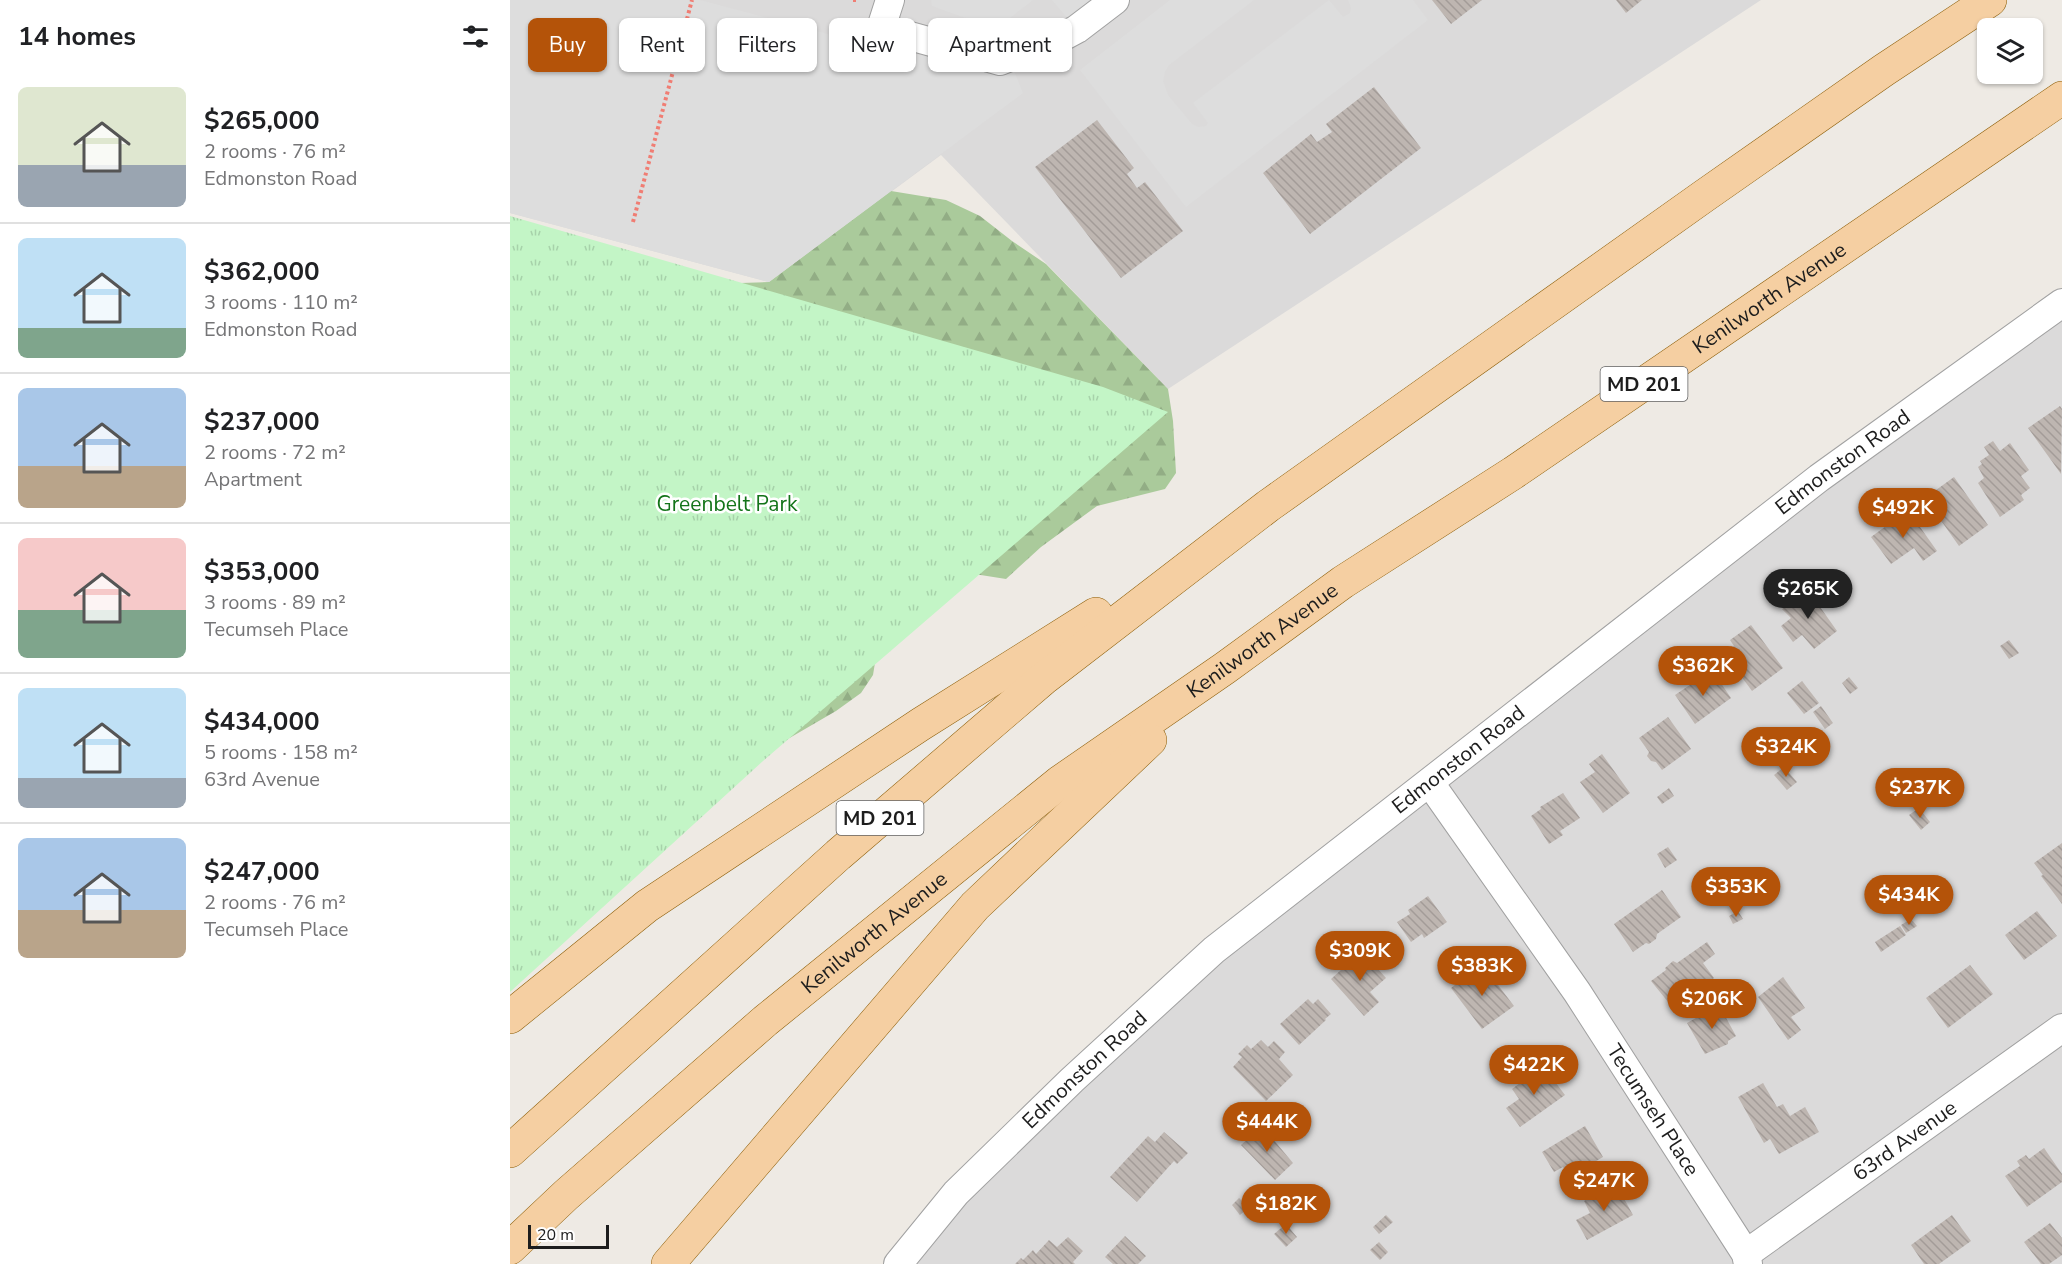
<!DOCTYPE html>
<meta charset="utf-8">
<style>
body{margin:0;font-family:"Nunito Sans",sans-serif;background:#f6f6f6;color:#202124;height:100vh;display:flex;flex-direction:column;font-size:22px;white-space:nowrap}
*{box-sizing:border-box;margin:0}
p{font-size:20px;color:#757577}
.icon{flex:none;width:33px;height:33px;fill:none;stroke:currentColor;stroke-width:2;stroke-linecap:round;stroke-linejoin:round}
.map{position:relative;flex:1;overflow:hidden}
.details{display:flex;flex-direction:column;background:#fff;width:510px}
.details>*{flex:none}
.banner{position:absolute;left:18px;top:18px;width:570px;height:54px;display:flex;gap:12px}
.buttons{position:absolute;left:1467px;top:18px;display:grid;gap:12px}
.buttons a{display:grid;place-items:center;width:66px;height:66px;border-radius:9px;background:#fff;box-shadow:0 2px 4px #0004;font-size:30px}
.scale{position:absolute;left:18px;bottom:15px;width:81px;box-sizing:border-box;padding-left:6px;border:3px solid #1d1d1d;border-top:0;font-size:16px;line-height:21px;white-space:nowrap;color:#1d1d1d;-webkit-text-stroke:4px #fff;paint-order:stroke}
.price{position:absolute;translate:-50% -51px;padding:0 14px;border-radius:21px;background:#b45309;color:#fff;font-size:20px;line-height:39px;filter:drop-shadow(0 2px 3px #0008)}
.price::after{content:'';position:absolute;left:50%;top:36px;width:18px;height:14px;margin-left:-9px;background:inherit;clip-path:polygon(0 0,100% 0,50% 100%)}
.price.on{background:#222;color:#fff}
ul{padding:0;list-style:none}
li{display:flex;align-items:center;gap:18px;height:150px;padding:0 18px}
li+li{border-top:2px solid #e0e0e0}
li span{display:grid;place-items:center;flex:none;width:168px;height:120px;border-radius:9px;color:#555}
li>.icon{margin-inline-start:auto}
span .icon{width:72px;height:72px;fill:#fffc;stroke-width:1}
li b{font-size:26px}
h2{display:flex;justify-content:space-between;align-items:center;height:72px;padding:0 18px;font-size:26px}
.chip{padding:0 21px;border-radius:9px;background:#fff;box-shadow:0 2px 4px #0004;font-size:21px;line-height:54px}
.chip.on{background:#b45309;color:#fff}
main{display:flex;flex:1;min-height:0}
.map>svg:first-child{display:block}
.residential{fill:#dbdada}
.forest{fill:url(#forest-firs)}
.park{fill:url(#park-tufts)}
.parking{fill:#ddd}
.building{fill:url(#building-back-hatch)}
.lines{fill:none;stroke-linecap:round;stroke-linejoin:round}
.minor-casing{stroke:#a1a1a1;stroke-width:30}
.major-casing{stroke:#8d5f0a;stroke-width:34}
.path{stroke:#f07d73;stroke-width:4;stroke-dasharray:3 3;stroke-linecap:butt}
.minor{stroke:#fff;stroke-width:28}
.major{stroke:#f5cfa2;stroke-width:33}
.labels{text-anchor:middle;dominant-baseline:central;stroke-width:5;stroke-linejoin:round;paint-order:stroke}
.shield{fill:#fff;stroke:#616161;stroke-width:1.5}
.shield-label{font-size:20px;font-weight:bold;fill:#1d1d1d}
.street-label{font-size:21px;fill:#1d1d1d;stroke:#fff}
.park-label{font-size:21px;fill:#137419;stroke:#fff}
</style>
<main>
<section class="details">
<h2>14 homes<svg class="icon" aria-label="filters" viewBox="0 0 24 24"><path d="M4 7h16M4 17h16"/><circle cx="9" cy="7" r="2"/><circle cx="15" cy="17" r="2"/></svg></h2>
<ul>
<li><span style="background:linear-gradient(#dfe7d0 65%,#9aa5b1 0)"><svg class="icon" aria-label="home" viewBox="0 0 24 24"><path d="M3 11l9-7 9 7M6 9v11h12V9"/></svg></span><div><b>$265,000</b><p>2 rooms · 76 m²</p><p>Edmonston Road</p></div></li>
<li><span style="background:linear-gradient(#bfe0f5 75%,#7fa58c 0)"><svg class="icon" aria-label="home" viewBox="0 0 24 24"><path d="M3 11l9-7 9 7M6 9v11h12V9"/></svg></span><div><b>$362,000</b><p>3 rooms · 110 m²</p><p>Edmonston Road</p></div></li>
<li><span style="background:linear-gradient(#a9c7e8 65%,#b9a48a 0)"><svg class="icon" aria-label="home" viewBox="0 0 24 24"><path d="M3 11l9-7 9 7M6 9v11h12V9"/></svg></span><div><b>$237,000</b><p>2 rooms · 72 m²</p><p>Apartment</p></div></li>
<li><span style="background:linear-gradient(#f6c9c9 60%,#7fa58c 0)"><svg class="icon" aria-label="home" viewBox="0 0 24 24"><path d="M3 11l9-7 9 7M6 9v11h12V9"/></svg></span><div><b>$353,000</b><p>3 rooms · 89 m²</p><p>Tecumseh Place</p></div></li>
<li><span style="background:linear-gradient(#bfe0f5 75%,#9aa5b1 0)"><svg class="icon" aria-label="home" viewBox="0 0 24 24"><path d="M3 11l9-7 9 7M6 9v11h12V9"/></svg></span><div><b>$434,000</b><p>5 rooms · 158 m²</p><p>63rd Avenue</p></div></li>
<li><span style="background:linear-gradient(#a9c7e8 60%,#b9a48a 0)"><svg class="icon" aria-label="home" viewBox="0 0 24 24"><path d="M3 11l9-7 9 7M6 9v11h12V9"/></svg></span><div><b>$247,000</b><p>2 rooms · 76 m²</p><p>Tecumseh Place</p></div></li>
</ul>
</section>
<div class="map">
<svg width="1552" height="1264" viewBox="0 0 1552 1264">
<defs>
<pattern id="forest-firs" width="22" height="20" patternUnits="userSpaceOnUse" patternTransform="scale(1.5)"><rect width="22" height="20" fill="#aaca9b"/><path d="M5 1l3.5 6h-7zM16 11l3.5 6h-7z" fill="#92ad85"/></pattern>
<pattern id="park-tufts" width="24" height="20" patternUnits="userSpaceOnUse" patternTransform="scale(1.5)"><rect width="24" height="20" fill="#c3f5c6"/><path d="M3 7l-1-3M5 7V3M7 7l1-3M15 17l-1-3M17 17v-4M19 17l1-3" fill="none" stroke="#a7d2aa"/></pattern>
<pattern id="building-back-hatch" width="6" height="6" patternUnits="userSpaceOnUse" patternTransform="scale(1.5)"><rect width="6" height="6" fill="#beb6b1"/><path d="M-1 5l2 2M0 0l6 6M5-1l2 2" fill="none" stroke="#a39c98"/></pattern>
</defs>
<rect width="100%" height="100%" fill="#eeeae4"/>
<!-- residential -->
<path class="residential" d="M0,0H1251L658,389L431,155L259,282L0,213Z
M1552,303V1264H388L704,950Z"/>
<!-- forest -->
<path class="forest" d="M381,191L436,200L470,216L502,241L536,264L658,389L663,421L666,473L655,489L587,506L531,547L496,579L458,573L371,626L363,675L351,693L326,711L228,768L200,284L259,282Z"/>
<!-- park -->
<path class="park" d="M0,216L593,387L658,412L253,761L0,992Z"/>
<!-- parking -->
<path class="parking" d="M0,0H190L367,47L505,73L513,93L259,282L0,213Z
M421,0H523L486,29L422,6Z
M542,0H605L567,29Z
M660,0H744L659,65L655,72L653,81L658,95L682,124L688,127L696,126L698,123L683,103L819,0L833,17L840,13L841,8L838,0H903L918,20L676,207L570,70Z"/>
<!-- building -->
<path class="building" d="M922,0H972L941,24Z
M1106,0H1132L1116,13Z
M864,87L911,148L800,234L753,173L801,134L807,142L822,132L816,124Z
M587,120L624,168L617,174L627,188L635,182L673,231L611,278L525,167Z
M1550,406L1552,409L1551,474L1518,428Z
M1483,441L1490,451L1500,443L1519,470L1511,476L1520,488L1511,495L1514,500L1490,517L1468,483L1474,478L1468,467L1472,464L1470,461L1479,455L1474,447Z
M1444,477L1478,525L1449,546L1415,498Z
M1398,510L1427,551L1413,561L1404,548L1381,564L1361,537Z
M1296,587L1327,631L1304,649L1292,635L1283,642L1271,626L1281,618L1272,609L1291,595L1288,592Z
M1241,625L1273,668L1242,691L1214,653L1224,646L1220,640Z
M1499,640L1509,653L1499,659L1490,646Z
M1202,670L1221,698L1185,724L1165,695Z
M1339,677L1348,688L1340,694L1332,683Z
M1292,681L1309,703L1294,714L1277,693Z
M1311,706L1323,723L1315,729L1303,712Z
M1158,717L1181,749L1152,770L1146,762L1141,761L1137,756L1139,752L1129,738Z
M1092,754L1120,793L1093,813L1070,782L1085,772L1079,764Z
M1274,767L1287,782L1277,790L1264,775Z
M1437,780L1444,792L1434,799L1426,787Z
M1159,788L1164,796L1152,804L1147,797Z
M1053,793L1070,818L1050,831L1053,835L1039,844L1021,816L1031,809L1030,807Z
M1409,808L1420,822L1411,830L1399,815Z
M1552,843V904L1531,876L1533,875L1524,863Z
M1158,847L1167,860L1155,868L1147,854Z
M1152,890L1171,917L1147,934L1146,939L1139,944L1136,943L1123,952L1104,924Z
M918,896L937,922L914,938L912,934L901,942L887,922L900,914L898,910Z
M1228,911L1233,919L1223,924L1219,916Z
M1527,911L1547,936L1514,960L1495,935Z
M1401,919L1407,926L1396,933L1391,925Z
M1390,926L1396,935L1371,952L1365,942Z
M1197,942L1205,954L1193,963L1204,978L1163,1008L1141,981L1156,970L1155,968L1163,961L1167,963Z
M852,951L876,978L860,992L869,1002L854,1016L821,979Z
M972,964L1004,1006L972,1029L941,988Z
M1460,965L1483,994L1438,1028L1416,998Z
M1273,977L1295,1008L1281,1017L1291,1030L1278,1040L1248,997Z
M798,999L803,1004L808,999L821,1014L815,1019L816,1020L789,1045L770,1024Z
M1209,1005L1226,1036L1218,1041V1044L1195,1054L1177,1023Z
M751,1040L758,1047L764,1041L775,1052L769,1059L783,1075L756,1101L723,1067L732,1057L728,1054L737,1045L741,1049Z
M1033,1066L1055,1095L1010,1127L996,1108L1009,1099L1002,1089Z
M1253,1083L1267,1107L1273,1104L1280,1116L1295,1107L1309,1132L1269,1154L1260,1139L1254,1143L1228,1097Z
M752,1126L783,1163L765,1180L731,1145Z
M1075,1126L1093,1157L1059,1177L1053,1167L1044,1172L1032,1152Z
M654,1132L678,1153L667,1164L664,1161L627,1202L600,1177L638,1136L645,1142Z
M1534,1148L1552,1174V1182L1517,1207L1495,1176L1510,1166L1507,1161L1516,1155L1519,1159Z
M1106,1184L1123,1215L1077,1240L1066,1220L1080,1213L1074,1201Z
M729,1198L738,1208L730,1215L722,1205Z
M876,1215L883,1222L869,1234L863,1227Z
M1442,1215L1461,1241L1429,1264H1414L1401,1245Z
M1540,1223L1552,1238V1255L1539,1264H1531L1514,1242Z
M776,1224L787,1237L776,1247L764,1234Z
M615,1236L636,1256L628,1264H603L595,1257Z
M558,1237L573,1251L563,1262L565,1264H505L511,1258L513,1260L523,1250L526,1254L539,1240L547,1247Z
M869,1242L878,1252L870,1260L860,1250Z"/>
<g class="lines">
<defs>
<g id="minor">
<path d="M380,0L371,28L490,61L554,36L567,29L605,0"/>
<path id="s1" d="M920,783L1067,992L1236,1254L1238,1264"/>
<path id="s2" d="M1236,1254L1552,1028"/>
<path id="s3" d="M388,1264L446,1193L562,1080L704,950L1309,478L1552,303"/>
</g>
<g id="major">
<path d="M0,1017L137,906L411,724L586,614"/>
<path d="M0,1151L328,855L533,679L758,506L1194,196L1374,70L1480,0"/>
<path id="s4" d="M0,1248L56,1195L255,1021L550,782L715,668L833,582L1003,473L1552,98"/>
<path d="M158,1264L465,906L640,740"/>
</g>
</defs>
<!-- minor casing -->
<use href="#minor" class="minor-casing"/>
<!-- major casing -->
<use href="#major" class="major-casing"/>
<!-- path -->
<path class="path" d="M343,0H347
M123,222L182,0"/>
<!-- minor -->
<use href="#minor" class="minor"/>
<!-- major -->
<use href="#major" class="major"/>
</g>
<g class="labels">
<!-- shield labels -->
<g class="shield">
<rect x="1090.5" y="367" width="87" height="34" rx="4.5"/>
<rect x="326.5" y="801" width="87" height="34" rx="4.5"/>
</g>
<g class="shield-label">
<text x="1134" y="384">MD 201</text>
<text x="370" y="818">MD 201</text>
</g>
<!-- street labels -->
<g class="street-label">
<text stroke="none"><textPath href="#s4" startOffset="1580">Kenilworth Avenue</textPath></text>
<text stroke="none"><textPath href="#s3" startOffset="1242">Edmonston Road</textPath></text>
<text stroke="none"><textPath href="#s4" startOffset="968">Kenilworth Avenue</textPath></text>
<text stroke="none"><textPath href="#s3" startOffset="756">Edmonston Road</textPath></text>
<text stroke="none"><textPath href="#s4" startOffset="482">Kenilworth Avenue</textPath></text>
<text stroke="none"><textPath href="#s3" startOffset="270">Edmonston Road</textPath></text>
<text stroke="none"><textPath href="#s1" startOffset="396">Tecumseh Place</textPath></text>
<text stroke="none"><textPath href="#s2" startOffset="195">63rd Avenue</textPath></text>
</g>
<!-- park labels -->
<g class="park-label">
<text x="217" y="504">Greenbelt Park</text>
</g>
</g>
</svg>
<div class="buttons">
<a><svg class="icon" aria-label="layers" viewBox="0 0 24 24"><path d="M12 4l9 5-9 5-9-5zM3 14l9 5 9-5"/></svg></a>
</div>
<div class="scale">20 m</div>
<b class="price" style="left:1393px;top:539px">$492K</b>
<b class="price on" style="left:1298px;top:620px">$265K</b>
<b class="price" style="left:1193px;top:697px">$362K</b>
<b class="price" style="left:1276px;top:778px">$324K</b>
<b class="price" style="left:1410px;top:819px">$237K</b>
<b class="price" style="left:1226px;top:918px">$353K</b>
<b class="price" style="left:1399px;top:926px">$434K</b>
<b class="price" style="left:850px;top:982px">$309K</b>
<b class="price" style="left:972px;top:997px">$383K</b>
<b class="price" style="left:1202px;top:1030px">$206K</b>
<b class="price" style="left:1024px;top:1096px">$422K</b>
<b class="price" style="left:757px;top:1153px">$444K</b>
<b class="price" style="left:1094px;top:1212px">$247K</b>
<b class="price" style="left:776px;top:1235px">$182K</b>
<div class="banner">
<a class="chip on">Buy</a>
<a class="chip">Rent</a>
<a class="chip">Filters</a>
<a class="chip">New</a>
<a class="chip">Apartment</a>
</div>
</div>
</main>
